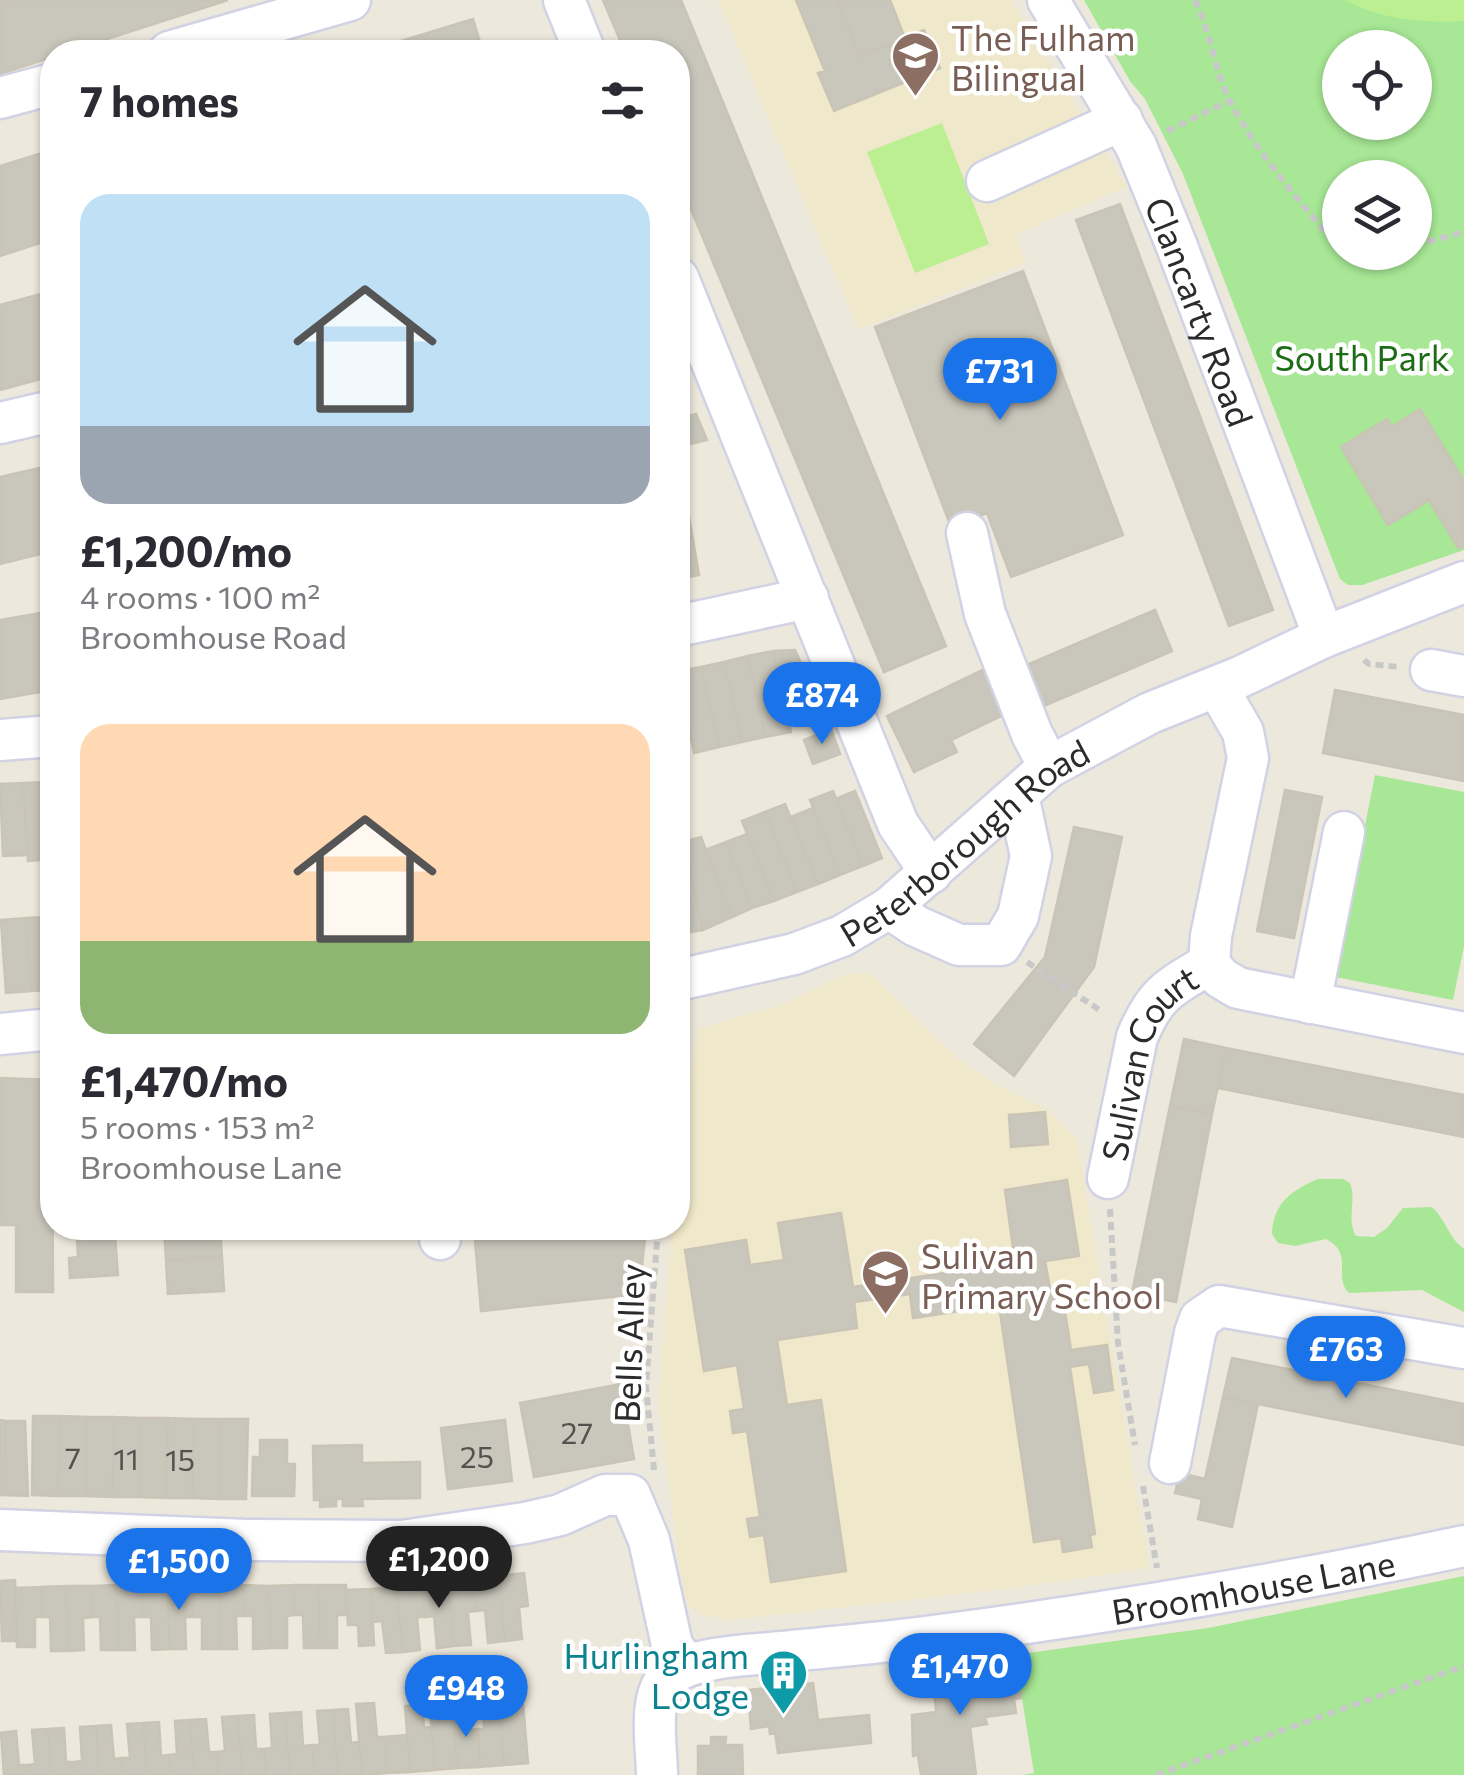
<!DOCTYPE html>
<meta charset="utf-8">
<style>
body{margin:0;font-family:Commissioner,sans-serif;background:#f2f2f3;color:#2b2b33;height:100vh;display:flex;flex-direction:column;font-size:38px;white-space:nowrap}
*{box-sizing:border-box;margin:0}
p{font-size:32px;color:#7c7c81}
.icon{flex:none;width:55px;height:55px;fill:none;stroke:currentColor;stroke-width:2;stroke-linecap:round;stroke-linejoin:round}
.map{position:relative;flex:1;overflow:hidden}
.panel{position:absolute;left:40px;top:40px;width:650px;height:1200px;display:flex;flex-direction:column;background:#fff;border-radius:40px;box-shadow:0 2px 8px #0004}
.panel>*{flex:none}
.fabs{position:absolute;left:1322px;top:30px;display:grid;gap:20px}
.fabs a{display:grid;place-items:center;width:110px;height:110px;border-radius:50%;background:#fff;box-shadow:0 2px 8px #0004;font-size:50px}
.price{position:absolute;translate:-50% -85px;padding:0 22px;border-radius:35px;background:#1a73e8;color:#fff;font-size:32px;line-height:65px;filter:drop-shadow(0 2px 5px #0008)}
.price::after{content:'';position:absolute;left:50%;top:60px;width:30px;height:22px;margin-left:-15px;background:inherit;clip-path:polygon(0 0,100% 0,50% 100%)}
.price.active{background:#222;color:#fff}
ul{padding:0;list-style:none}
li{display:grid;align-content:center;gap:20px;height:530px;padding:0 40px}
li span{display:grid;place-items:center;height:310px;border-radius:30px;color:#555}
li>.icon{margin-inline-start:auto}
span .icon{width:180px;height:180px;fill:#fffc;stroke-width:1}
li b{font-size:42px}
h2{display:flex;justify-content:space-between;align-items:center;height:120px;padding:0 40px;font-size:42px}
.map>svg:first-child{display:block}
.education{fill:#f0e8ca}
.green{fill:#a7e795;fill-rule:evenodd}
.pitch{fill:#bbef91}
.building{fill:#c9c6bb;stroke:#c9c4b5;stroke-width:2.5}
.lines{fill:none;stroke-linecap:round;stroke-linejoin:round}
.minor-casing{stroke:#d1d2e4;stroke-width:45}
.path{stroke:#c8c8c8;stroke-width:6;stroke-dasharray:8 5;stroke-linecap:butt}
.minor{stroke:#fff;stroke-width:40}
.labels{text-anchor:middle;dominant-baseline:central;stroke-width:9;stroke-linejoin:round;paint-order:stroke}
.number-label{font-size:30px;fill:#52524f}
.education-label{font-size:35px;fill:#785e54;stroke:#fff;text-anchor:start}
.street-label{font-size:35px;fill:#2b2b2b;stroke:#fff}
.park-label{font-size:35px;fill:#1d6c16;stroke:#fff}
.culture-label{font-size:35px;fill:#0d838f;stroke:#fff;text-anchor:end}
</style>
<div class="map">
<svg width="1464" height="1775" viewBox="0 0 1464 1775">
<rect width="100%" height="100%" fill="#ede8dc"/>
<!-- education -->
<path class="education" d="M718,0H1011L1127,187L1016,234L1026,263L858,329Z
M869,973L957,1058L995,1084L1047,1109L1077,1140L1149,1568L1014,1588L732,1620L703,1615L689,1606L683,1590L658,1404L672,1228H678V1169L698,1029L778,1006L843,975Z"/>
<!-- green -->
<path class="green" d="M1084,0H1464V550L1362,585H1348L1340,579L1183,174L1145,99L1130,81ZM1340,48H1415V122H1340ZM1340,178H1415V252H1340Z
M1375,775L1464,792V946L1453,1000L1335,977Z
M1318,1179H1343L1350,1183C1357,1201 1346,1219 1356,1236L1374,1237L1387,1228L1403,1208L1432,1207C1446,1220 1449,1238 1464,1249V1312L1422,1290L1349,1293C1332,1276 1355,1254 1326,1239L1295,1246L1278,1243L1272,1234C1273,1203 1292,1190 1318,1179Z
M1464,1576V1775H1021L1034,1773L1015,1655L1208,1628Z"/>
<!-- pitch -->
<path class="pitch" d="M1345,0H1464V21C1423,23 1382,20 1345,0Z
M942,123L989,244L915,273L867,152Z"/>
<!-- building -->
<path class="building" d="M0,0H228L67,52H52V57L0,74Z
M603,0H681L946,646L884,672L678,178V52H625Z
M796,0H837L860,56L924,30L940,68L834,111L818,73L825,71Z
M837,0H890L905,38L860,56Z
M473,19L483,52H365Z
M52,150V239L0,256V166Z
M1120,204L1273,610L1229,626L1076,220Z
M1023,271L1123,535L1011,577L987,513L951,527L875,327Z
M52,291V376L0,390V305Z
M1420,409L1464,481V546L1458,548L1429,500L1388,525L1341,447L1387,419L1392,427Z
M696,414L707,440L678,447V419Z
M52,465V551L0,564V477Z
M686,499L699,575L678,579V500Z
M1155,610L1172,651L1032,711L1015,670Z
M52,611V690L0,699V620Z
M795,650L824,715L801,725L787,690H781L773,651Z
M773,651L791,732L765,737L748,656Z
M748,656L765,737L742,742L724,662Z
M724,662L742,742L719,747L701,667Z
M991,666L1012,711L951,740L957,752L914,772L887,716Z
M701,667L719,747L694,753L678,671Z
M678,671L692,740L678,743Z
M1335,690L1464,715V781L1323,753Z
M831,729L840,754L813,764L804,740Z
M52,781V858L51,859L45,782Z
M45,782L51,859L28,861L23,783Z
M23,783L28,855L3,856L0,784Z
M1285,790L1322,797L1294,938L1257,931Z
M833,791L863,866L840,875L810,800Z
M855,791L882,858L863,866L836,799Z
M785,804L818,884L797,892L765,812Z
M813,808L840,875L818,884L791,817Z
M765,812L797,892L774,901L742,821Z
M1074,827L1122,837L1094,967L1014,1076L974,1044L1045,957Z
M747,834L774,901L752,908L726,842Z
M701,837L732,917L703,930L683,842Z
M726,842L752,908L732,917L705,850Z
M687,862L703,930L678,934V864Z
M49,917L52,990L31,991L26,918Z
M26,918L31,991L6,993L1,920Z
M1184,1039L1226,1048L1212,1114L1170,1106Z
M1226,1048L1464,1095V1137L1218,1088Z
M0,1078L52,1080L53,1292H16V1225H0Z
M1170,1106L1212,1114L1176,1302L1132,1293Z
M1045,1112L1048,1144L1011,1147L1009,1115Z
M1067,1180L1079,1256L1045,1261L1051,1294L1062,1292L1071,1350L1107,1345L1113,1390L1094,1393L1089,1364L1070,1367L1095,1534L1090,1535L1092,1547L1063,1552L1061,1538L1034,1542L999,1305L913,1318L910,1294L854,1302L857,1328L777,1340L787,1405L821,1400L846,1571L771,1582L764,1535L750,1537L747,1519L760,1517L747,1431L733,1433L730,1411L744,1409L737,1365L704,1371L685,1250L746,1240L750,1265L784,1260L778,1223L841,1213L853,1287L1015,1262L1005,1190Z
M77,1228H115V1236L77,1238Z
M164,1228H220L222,1257L166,1260Z
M474,1228H646L639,1294L481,1311Z
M115,1236L118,1275L70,1278L69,1258L78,1257L77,1238Z
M222,1257L224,1291L168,1294L166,1260Z
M1232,1358L1464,1404V1445L1223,1397Z
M621,1384L634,1459L534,1477L520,1403Z
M1223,1397L1258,1404L1232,1527L1198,1519L1202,1499L1175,1493L1180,1473L1205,1479Z
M33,1416H60L58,1496L32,1495Z
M60,1416L87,1417L86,1496H58Z
M87,1417H114L112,1497L86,1496Z
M114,1417L140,1418L139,1497H112Z
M140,1418H168L166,1498L139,1497Z
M168,1418L194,1419L192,1498H166Z
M194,1419H221L220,1499L192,1498Z
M221,1419H248L246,1499H220Z
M0,1420L6,1421L4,1495H0Z
M505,1420L512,1481L448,1489L441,1428Z
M6,1421H25L28,1496L4,1495Z
M260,1440H287V1464H295L294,1496H252L253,1457H260Z
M362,1445V1463L420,1462V1498L362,1499L363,1506H343V1499H336V1506L320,1507V1500H314L313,1446Z
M524,1573L528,1606L519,1607L522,1639L505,1641L499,1576Z
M499,1576L505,1641L488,1643L485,1610L476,1611L473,1579Z
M473,1579L476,1611L468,1612L471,1645L454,1646L448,1581Z
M15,1580L17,1641H2L0,1581Z
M448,1581L454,1646L437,1648L434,1616L425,1617L422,1584Z
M142,1584L143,1617H134L135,1650H118L117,1585Z
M142,1584H168L169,1649L152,1650L151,1617H143Z
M168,1584H193V1617H185L186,1649H169Z
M193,1584H219L220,1649H202V1617H193Z
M219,1584L243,1585V1616H236L237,1649H220Z
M422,1584L425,1617H417L420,1650L403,1652L396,1587Z
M117,1585L118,1650H101L100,1617H93L92,1586Z
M243,1585L269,1586L270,1648L253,1649V1616H243Z
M294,1585L295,1615L287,1616V1648H270L269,1586Z
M294,1585H319L320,1648H304L303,1615H295Z
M319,1585H346L347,1615H337V1648H320Z
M66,1586L68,1651H51L50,1617H42L41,1587Z
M66,1586H92L93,1617L83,1618L84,1650L68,1651Z
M41,1587L42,1617H35V1647H17L15,1588Z
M396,1587L403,1652L386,1653L382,1621L373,1622L371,1589Z
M371,1589L374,1645L359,1646L358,1625H348L346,1590Z
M971,1664L973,1674L1016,1671L1021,1698L1014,1699L1016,1713L985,1717L987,1724L970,1727L976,1775H921L918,1755L913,1756L912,1715L936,1712L933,1678L948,1677L947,1668Z
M813,1683L818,1720L869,1715L871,1743L778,1753L775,1733L770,1734L769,1726L751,1729L748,1690Z
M374,1703L377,1737H384L387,1773L362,1775L356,1704Z
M523,1703L528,1763L504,1765L500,1704Z
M422,1704L424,1728L432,1727L435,1770L410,1772L405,1706Z
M500,1704L504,1765L480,1767L478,1729H484L483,1706Z
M468,1706L470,1730L478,1729L480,1767L457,1768L453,1707Z
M453,1707L457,1768L435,1770L430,1709Z
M348,1709L351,1743L359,1742L362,1775H338L333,1710Z
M333,1710L338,1775H314L312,1745H320L317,1711Z
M301,1712L303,1746L312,1745L314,1775H290L285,1713Z
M285,1713L290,1775H266L264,1749L272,1748L270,1714Z
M254,1715L256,1749H264L266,1775H242L238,1716Z
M238,1716L242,1775H218L216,1752L225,1751L222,1717Z
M206,1719L209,1752H216L218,1775H194L190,1720Z
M190,1720L194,1775H171L169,1755L177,1754L175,1721Z
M159,1722L161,1756L169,1755L171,1775H147L143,1723Z
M143,1723L147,1775H123L122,1758H130L127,1724Z
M111,1725L114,1759L122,1758L123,1775H99L96,1726Z
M96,1726L99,1775H75L74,1762L82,1761L80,1727Z
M64,1728L66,1762H74L75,1775H51L48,1729Z
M48,1729L51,1775H27V1765L35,1764L32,1730Z
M16,1731L19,1765H27V1775H4L1,1733Z
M407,1735L410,1772L387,1773L384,1737Z
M711,1737H726L725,1745H742L743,1775H698V1746H711Z"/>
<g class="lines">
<defs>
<g id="minor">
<path d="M564,0L585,52"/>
<path id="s1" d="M1048,0L1136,146L1176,244L1324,637"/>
<path d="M169,52L350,0"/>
<path d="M0,98L52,84"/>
<path d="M987,181L1122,120"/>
<path d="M678,278L898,824L931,873"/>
<path d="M0,423L52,411"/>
<path d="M967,533L985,614L1032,734L1049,767"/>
<path d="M678,626L808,598"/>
<path d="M1431,670L1464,676"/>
<path d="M1217,687L1243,732L1248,758L1211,936L1209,964L1221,978L1238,988L1464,1033"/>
<path d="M0,740L52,736"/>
<path d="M889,908L916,926L959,945H1001L1018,916L1031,856L1018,795"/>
<path id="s2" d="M678,980L794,954L842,936L889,908L1049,767L1150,713L1240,677L1324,637L1464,582"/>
<path d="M1310,1003L1344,832"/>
<path d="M0,1034L52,1029"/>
<path id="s3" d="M1108,1178L1137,1037C1156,992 1169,988 1209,964"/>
<path d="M439,1228L440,1239"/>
<path d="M1170,1463L1195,1333L1200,1319L1219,1306L1464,1348"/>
<path d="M0,1530L247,1540L402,1541L525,1523L560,1515L605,1495H630L649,1540L672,1645L686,1666"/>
<path id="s4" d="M657,1775C657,1747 646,1692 672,1674C697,1656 752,1655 782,1652C838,1646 893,1642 948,1634C1121,1611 1294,1582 1464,1546"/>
</g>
</defs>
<!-- minor casing -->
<use href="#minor" class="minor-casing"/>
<!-- path -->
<path class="path" d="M1195,0C1211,33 1215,74 1231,103C1256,151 1294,194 1328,236L1340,240
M1167,131L1229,101
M1415,245L1464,232
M1376,252H1384
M1364,660L1369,664L1400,667
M1027,962L1101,1011
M678,1059L684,1011
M1110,1209L1118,1343L1135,1445
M654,1470L646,1386L658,1228
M1143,1486L1157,1568
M1156,1775L1464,1666"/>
<!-- minor -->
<use href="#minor" class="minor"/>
</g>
<!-- icons -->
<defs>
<symbol id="school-pin" viewBox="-11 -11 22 30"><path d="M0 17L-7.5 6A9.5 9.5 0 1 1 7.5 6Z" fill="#8d6e63" stroke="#fff"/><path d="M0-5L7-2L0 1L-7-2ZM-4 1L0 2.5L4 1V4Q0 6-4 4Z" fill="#fff"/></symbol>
<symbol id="building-pin" viewBox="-11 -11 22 30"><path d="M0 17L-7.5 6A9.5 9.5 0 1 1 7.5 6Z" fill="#0f9aa8" stroke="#fff"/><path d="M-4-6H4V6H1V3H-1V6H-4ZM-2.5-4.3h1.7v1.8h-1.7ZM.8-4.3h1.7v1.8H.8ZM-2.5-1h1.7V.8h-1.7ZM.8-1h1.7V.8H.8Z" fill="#fff"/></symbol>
</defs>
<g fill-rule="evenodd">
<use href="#school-pin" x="888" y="28" width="55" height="75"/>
<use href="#school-pin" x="858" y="1246" width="55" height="75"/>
<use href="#building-pin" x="756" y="1646" width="55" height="75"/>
</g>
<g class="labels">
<!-- number labels -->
<g class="number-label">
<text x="577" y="1431">27</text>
<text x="477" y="1455">25</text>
<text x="73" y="1456">7</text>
<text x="126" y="1457">11</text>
<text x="180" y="1458">15</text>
</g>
<!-- education labels -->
<g class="education-label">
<text x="951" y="36">The Fulham<tspan x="951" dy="40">Bilingual</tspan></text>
<text x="921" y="1254">Sulivan<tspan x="921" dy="40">Primary School</tspan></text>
</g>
<!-- street labels -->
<g class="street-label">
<text stroke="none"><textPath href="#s1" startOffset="348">Clancarty Road</textPath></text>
<text stroke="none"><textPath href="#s2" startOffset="325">Peterborough Road</textPath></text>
<text stroke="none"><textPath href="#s3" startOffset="125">Sulivan Court</textPath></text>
<text transform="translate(628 1343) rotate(-88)">Bells Alley</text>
<text stroke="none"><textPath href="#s4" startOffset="695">Broomhouse Lane</textPath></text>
</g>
<!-- park labels -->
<g class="park-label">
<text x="1362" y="356">South Park</text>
</g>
<!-- culture labels -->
<g class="culture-label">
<text x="749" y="1654">Hurlingham<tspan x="749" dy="40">Lodge</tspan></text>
</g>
</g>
</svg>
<div class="fabs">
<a><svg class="icon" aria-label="locate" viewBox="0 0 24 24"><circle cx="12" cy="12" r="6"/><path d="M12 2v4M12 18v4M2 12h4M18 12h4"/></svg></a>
<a><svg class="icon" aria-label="layers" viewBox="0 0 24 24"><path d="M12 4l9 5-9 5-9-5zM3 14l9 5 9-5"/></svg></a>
</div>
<b class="price" style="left:1000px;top:423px">£731</b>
<b class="price" style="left:822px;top:747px">£874</b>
<b class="price" style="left:1346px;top:1401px">£763</b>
<b class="price active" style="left:439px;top:1611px">£1,200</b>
<b class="price" style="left:179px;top:1613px">£1,500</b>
<b class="price" style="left:960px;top:1718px">£1,470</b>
<b class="price" style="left:466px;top:1740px">£948</b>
<section class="panel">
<h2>7 homes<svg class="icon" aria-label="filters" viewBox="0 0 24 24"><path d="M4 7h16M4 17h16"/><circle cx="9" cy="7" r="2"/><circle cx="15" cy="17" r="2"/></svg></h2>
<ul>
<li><span style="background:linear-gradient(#bfe0f5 75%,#9aa5b1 0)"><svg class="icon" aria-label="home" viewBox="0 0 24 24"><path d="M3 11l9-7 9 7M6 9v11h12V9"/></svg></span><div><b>£1,200/mo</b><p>4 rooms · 100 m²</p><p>Broomhouse Road</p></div></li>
<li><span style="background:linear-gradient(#ffd9b3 70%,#8fb573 0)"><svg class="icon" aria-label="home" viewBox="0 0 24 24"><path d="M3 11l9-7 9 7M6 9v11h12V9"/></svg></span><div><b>£1,470/mo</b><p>5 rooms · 153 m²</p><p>Broomhouse Lane</p></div></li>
</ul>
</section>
</div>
